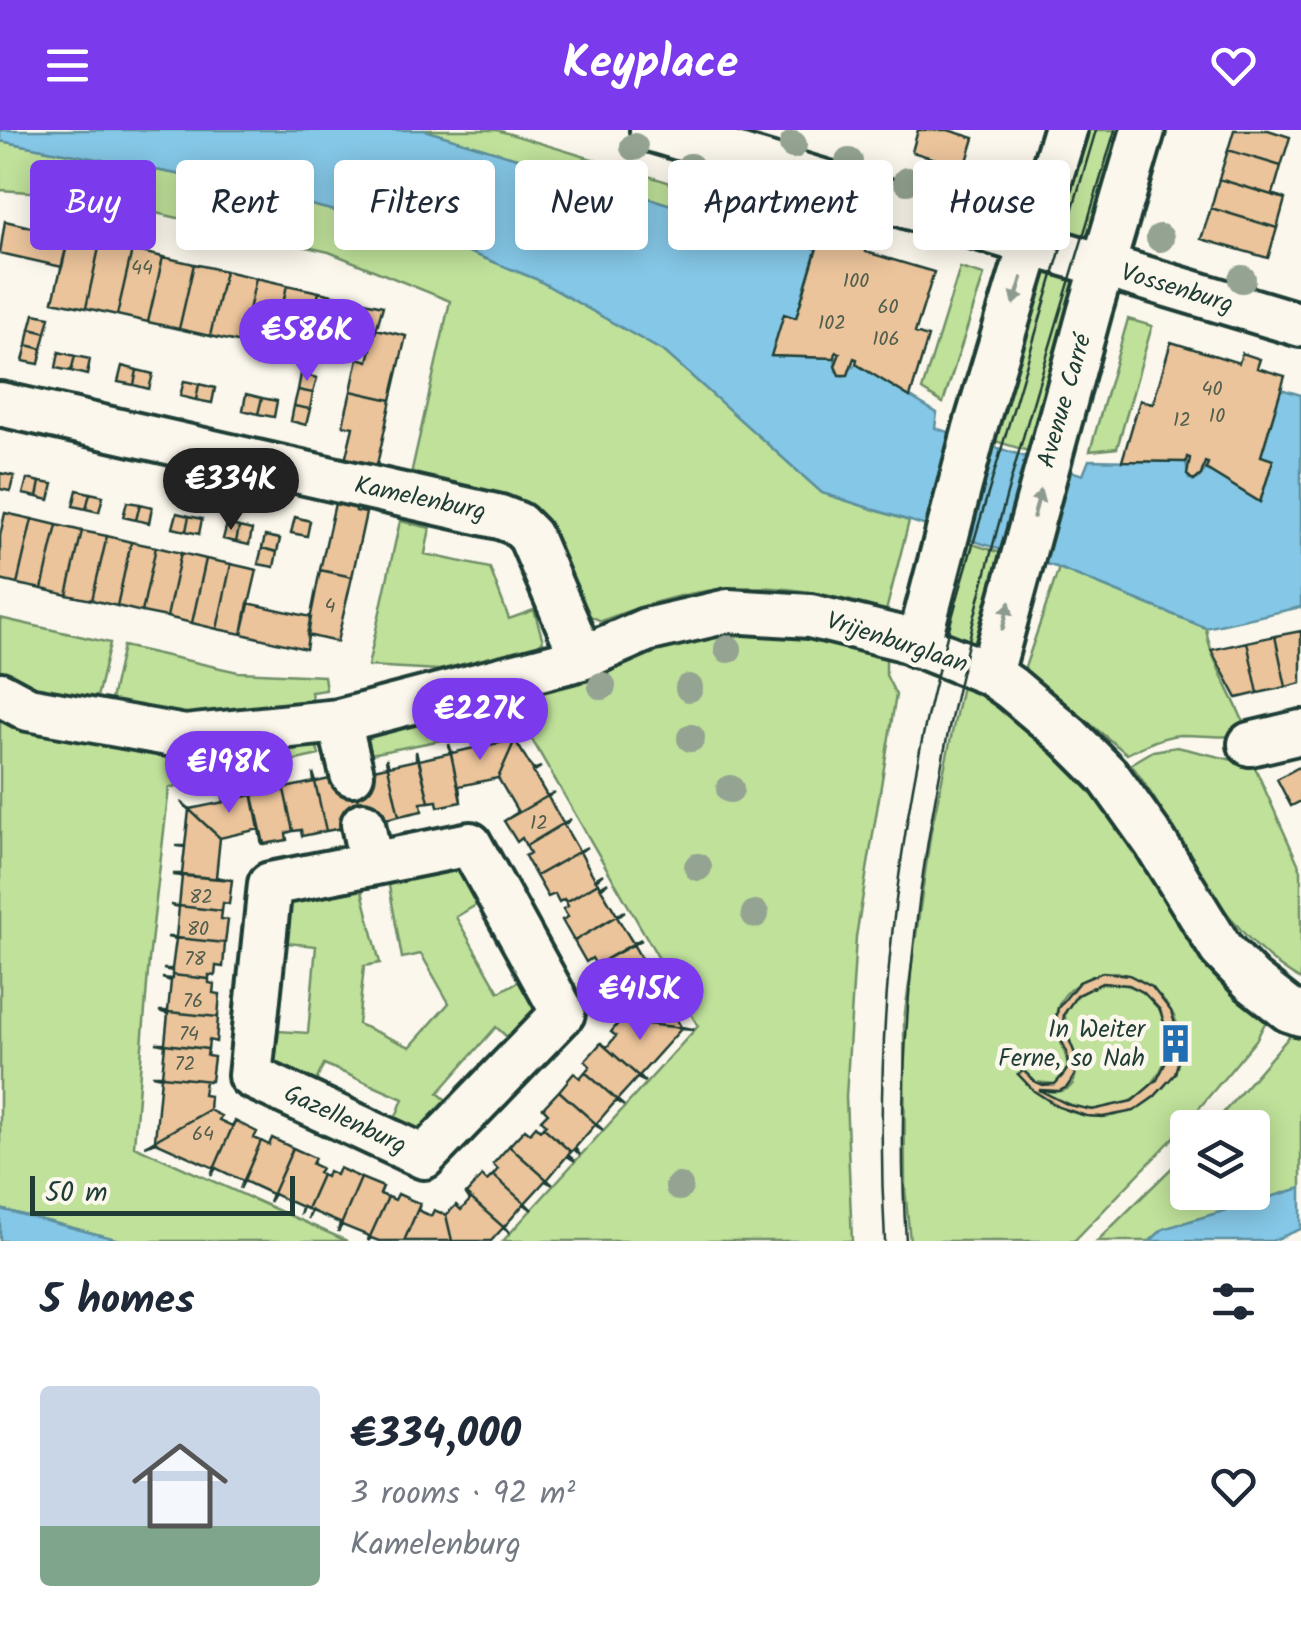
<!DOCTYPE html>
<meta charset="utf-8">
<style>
body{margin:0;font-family:Kalam,sans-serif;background:#f6f6f7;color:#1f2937;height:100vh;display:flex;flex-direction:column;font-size:38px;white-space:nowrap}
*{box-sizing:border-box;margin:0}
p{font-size:32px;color:#747a83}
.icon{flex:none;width:55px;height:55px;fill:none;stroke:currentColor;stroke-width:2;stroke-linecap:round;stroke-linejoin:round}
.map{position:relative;height:1111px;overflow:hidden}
.panel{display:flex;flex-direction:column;background:#fff;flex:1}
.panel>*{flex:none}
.banner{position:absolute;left:30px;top:30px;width:1242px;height:90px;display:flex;gap:20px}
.fabs{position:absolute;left:1170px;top:980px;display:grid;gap:20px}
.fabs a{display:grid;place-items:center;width:100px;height:100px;border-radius:10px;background:#fff;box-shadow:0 5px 25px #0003;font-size:50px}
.scale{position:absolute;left:30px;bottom:25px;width:265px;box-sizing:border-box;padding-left:10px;border:5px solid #1f3d34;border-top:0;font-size:28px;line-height:35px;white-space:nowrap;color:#1f3d34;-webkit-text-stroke:8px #fbf7ec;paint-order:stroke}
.price{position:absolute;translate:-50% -85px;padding:0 22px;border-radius:35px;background:#7c3aed;color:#fff;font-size:32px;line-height:65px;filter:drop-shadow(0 2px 5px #0008)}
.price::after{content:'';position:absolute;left:50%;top:60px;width:30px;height:22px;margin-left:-15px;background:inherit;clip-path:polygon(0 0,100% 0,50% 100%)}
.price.active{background:#222;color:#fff}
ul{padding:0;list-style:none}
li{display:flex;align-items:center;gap:30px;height:250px;padding:0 40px}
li+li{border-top:2px solid #e0e1e3}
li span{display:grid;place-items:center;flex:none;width:280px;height:200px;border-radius:10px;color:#555}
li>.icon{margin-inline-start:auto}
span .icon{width:120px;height:120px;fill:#fffc;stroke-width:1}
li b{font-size:42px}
h2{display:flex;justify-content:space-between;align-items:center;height:120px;padding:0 40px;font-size:42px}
.chip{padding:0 35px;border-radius:10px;background:#fff;box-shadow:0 5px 25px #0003;font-size:35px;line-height:90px}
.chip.active{background:#7c3aed;color:#fff}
header{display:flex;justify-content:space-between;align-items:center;height:130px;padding:0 40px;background:#7c3aed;color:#fff;font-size:45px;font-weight:700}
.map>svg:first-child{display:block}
.green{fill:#bfe19a;stroke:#6f8f67;stroke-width:2.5;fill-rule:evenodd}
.water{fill:#85c7e6;stroke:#5c909f;stroke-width:2.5}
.building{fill:#ebc49b;stroke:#1f3d34;stroke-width:2.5;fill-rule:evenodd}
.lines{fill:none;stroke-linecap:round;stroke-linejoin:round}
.street-casing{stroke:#1f3d34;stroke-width:50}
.street{stroke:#fbf7ec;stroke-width:42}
.tram{stroke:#1f3d34;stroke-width:2.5}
.tree{fill:#94a392}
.oneway{fill:#8d9a90}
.labels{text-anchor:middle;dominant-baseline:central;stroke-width:9;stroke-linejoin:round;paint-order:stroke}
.number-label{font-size:20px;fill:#525f4e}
.street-label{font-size:25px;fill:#1f3d34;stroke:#fbf7ec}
.poi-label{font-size:25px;fill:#1f3d34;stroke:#fbf7ec;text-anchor:end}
</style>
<header><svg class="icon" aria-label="menu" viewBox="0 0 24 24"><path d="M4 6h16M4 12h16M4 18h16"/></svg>Keyplace<svg class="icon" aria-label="heart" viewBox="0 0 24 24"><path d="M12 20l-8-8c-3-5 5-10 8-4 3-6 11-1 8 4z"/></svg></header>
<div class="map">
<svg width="1301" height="1111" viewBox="0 0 1301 1111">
<rect width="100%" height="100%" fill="#fbf7ec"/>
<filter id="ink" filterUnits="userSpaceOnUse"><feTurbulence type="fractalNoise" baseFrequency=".01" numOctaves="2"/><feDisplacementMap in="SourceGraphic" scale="20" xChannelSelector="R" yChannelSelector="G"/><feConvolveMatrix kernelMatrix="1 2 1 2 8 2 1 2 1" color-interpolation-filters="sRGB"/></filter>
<g filter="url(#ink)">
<!-- green -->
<path class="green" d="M424,0H497L822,99L816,119Z
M1076,0H1132L1090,113L1055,103Z
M0,11L204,49L414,100L536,149L666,223L822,363L909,391L886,481C776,447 709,449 601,491L590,486L584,475L574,477L546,406L409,353L450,171L329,122L76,65L0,60Z
M1048,136L1083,147L1038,324L985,308L1034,142Z
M960,138L984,145L943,273L922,260Z
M1128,189L1152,196L1117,318L1090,321Z
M400,391L430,398L425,424L490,438L509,489L534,480L543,511L536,517L439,540L368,536Z
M956,409L1011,426L992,503L976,515L940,505Z
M1059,438L1206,498C1211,535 1236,568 1248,604C1223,609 1206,605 1182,605C1162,606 1145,615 1127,624L1024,540Z
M0,488L110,513L94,580L0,550Z
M755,493L886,521V545L896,565L856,807L846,967L852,1111H503L698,896L523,594L371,624L367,604L647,512Z
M123,516L238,542L324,546L326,560L311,562L314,578L264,588L108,583Z
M962,556L1010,579L1076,631L1264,878L1265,893L1256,910L1180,1001L1074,1111H910L905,1058L904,889L931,701ZM1116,842C1140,847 1152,856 1167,875C1210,933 1144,998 1083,985C1056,980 1037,963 1018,944L1024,941L1035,952L1055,954L1068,938C1067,920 1056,908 1056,893C1054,860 1089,843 1116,842Z
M0,578L315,610L319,625L169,658L149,830L134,1016L347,1111H123L0,1079Z
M1177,617L1237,631H1252L1301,740V850C1218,803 1185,707 1131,634L1153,621Z
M459,734L481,772L456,787L499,862L525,848L545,885L517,916L496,897L438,963L459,981L431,1012L393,994L403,969L324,934L312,960L273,942L279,901L308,903L316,816L287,813L291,771L361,757L380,833L364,836L358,894L410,917L449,873L421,824L402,828L388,750Z
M1102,853C1112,854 1123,853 1132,857C1204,886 1161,987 1090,979C1071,977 1055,968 1039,960C1107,974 1058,899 1066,881C1072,865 1087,860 1102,853Z
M1294,901L1301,904V1058L1163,1099L1150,1111H1097L1187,1023L1188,1062H1252V998L1211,997Z"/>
<!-- water -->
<path class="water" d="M0,0H424L816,119L796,188L784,185L772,226L835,228L836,241L843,246L856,234L937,283L935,298L1083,345L1089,330L1186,332L1189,349H1198L1206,339L1260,372L1273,331L1261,326L1281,259L1301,265V477L1206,498L1059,438L822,363L666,223L536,149L414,100L204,49L0,11Z
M1301,1058V1099L1272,1111H1150L1163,1099Z
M0,1079L123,1111H0Z"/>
<!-- building -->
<path class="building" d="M918,0H948L974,8L965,38L912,22Z
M1234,0H1268L1290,7L1281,36L1228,20Z
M1228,20L1281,36L1273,64L1285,69L1219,49Z
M1219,49L1285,69L1277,98L1211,78Z
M1211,78L1277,98L1268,128L1201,109Z
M5,91L69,106L62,137L0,123Z
M69,106L100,113L86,178L53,171Z
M850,106L869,112L866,122L934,142L915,203L928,207L910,267L856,234L857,229L854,228L848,245H839L835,236L840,223L836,222L835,228L771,226L784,184L796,188L820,108L847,116Z
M100,113L132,120L117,185L86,178Z
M132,120L163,127L148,192L117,185Z
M163,127L194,134L179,199L148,192Z
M194,134L225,141L210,206L179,199Z
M225,141L256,148L242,213L210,206Z
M256,148L287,155L273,221L242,213Z
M287,155L319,162L305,228L273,221Z
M319,162L383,176L374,207L312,193Z
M34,184L50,187L46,203L30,199Z
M30,199L46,203L42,219L27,215Z
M376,199L406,206L391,270L351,261L358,228L368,231Z
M1171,212L1239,233L1242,223L1260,229L1257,238L1285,246L1261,326L1273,330L1260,372L1206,339L1208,333L1205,332L1201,345L1194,351L1187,345L1190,328L1187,327L1186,332L1122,331L1140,270L1153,274Z
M27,215L42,219L39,234L23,231Z
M59,222L75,226L71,241L56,238Z
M75,226L90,229L87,245L71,241Z
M122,236L137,240L134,255L118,252Z
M137,240L153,244L149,259L134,255Z
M301,244L317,248L313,263L298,260Z
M184,251L199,254L196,270L180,266Z
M199,254L215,258L212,273L196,270Z
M298,260L313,263L310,279L294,276Z
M351,261L391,270L377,335L367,333L366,340L344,335L353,297L343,295Z
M246,264L262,268L258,284L243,280Z
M262,268L277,271L274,287L258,284Z
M294,276L310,279L306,295L291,291Z
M0,343L14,346L10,361L0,359Z
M27,349L40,352L37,367L23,364Z
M40,352L53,354L49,370L37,367Z
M77,360L90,363L86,379L73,376Z
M90,363L103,366L99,382L86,379Z
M336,369L358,374L356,381L366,383L352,447L320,440Z
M127,372L140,374L136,390L123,387Z
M140,374L152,377L149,393L136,390Z
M5,383L32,389L17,454L0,450V406Z
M177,383L189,386L186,401L173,398Z
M189,386L202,389L199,404L186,401Z
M295,387L310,391L307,406L291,403Z
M32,389L57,395L42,459L17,454Z
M227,394L239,397L236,412L223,409Z
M57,395L82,401L67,465L42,459Z
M239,397L252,400L249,415L236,412Z
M82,401L107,406L92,470L67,465Z
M107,406L131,412L117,476L92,470Z
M265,406L280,409L277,422L262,418Z
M131,412L156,417L142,482L117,476Z
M156,417L181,423L167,487L142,482Z
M262,418L277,422L274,437L258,434Z
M181,423L206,429L192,493L167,487Z
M206,429L231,434L217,499L192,493Z
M231,434L257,440L242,504L217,499Z
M320,440L352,447L337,512L307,505Z
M248,473L311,487L306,519L242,504Z
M1301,501V553L1286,557L1275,506Z
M1275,506L1286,557L1258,563L1247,512Z
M1247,512L1258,563L1237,568L1211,520Z
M478,608L479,617L515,610L498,648L459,656L461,672L449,614L452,623L478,617Z
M515,610L533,640L541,637L533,642L547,666L555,662L504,691L518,682L498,648Z
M449,614L461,672L438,677L437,671L429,672L419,630L450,623Z
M416,621L429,672L421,673L422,681L399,686L386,628L389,636L416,630Z
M386,628L399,686L363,694L352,644L387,636Z
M1301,636V671L1291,676L1277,649Z
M313,643L326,701L302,706L301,700L293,701L282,650L285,658L314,652Z
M313,643L316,652L352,644L363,694L326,701Z
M282,650L293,701L286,703L287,710L264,714L251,657L254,665L283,659Z
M251,657L262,715L259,699L220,708L181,672L190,679L224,672L222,663L226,671L252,665Z
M555,662L548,667L563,693L571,689L526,716L522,708L517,712L504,691Z
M181,672L220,708L216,747L232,750L173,744H182L185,717L176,716H185L189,680Z
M571,689L564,695L579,721L587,717L536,746L525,726L530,723L526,716Z
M587,717L580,722L595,749L603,744L596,750L598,753L566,772L564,769L559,772L555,764L548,767L536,746Z
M173,745L232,750L229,774L223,773L222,781L170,775L179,776L182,746Z
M608,752L601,759L617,785L625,781L574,811L562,790L568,787L563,779L568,776L566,772L598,753L600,757Z
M170,775L222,781L221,789L228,790L225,813L167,807H176L179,777Z
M625,781L617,787L633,813L641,809L596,835L592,828L586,832L574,811Z
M167,807L225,813L223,837L216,836L215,846L209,845V849L172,845V841L163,839H172L176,809Z
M642,810L633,814L648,840L657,836L606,866L594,846L600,842L596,835Z
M657,836L650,842L681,897L693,899L620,891L614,880L620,876L613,864L606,866Z
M1103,842L1129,845L1152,857L1171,881L1182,916L1175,944L1154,967L1134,981L1103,987L1086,986L1059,977L1034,961L1018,944L1024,941L1035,952L1043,955L1055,954L1064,944L1068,938L1067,922L1055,897L1058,878L1079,852ZM1102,853L1129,855L1143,862L1160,880L1169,908V926L1157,950L1132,971L1092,980L1069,975L1039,960L1059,961L1067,957L1075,945L1077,929L1063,894L1064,884L1077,865Z
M172,845L209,849V853L214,854L213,863L220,864L218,887L159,881H168L171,851L162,848L172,849Z
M159,881L218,887L216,912L209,910L208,919L156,913H165L168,884Z
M620,891L693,899V900L681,899L639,946L645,952L601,913L607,917L616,906L611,902Z
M156,913L208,919L207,926L214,927L211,951L152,945H162L165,915Z
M601,913L645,952L637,948L617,970L624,976L585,942L590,936L585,931Z
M585,942L624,976L616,971L596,994L603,1000L559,961L574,943L580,948Z
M152,945L211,951H205L203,965L210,966L209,980L145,1016L155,1010L161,947Z
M559,961L603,1000L595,995L575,1018L580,1025L574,1019L571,1022L543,997L546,994L541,990L548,983L543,978Z
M209,980L221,986L219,990L232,996L235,991L211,1046L214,1038L156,1012L145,1016Z
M235,991L257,1002L254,1008L261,1011L240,1059L243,1051L216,1038L211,1046Z
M536,996L540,1000L543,997L571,1022L568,1025L575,1031L567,1026L547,1050L553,1055L509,1016L525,999L530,1003Z
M272,1008L293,1018L269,1072L272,1064L244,1051L240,1059L261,1011L269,1015Z
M509,1016L553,1055L545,1051L525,1073L532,1080L493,1045L498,1039L493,1034Z
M293,1018L315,1028L312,1034L321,1038L318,1043L322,1045L307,1079L303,1077L300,1085L302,1077L274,1064L269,1072Z
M339,1038L361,1048L338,1102L340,1093L312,1081L308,1089L311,1080L307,1079L322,1045L326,1047L328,1041L336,1045Z
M493,1045L532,1080L524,1074L504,1097L510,1103L466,1064L482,1046L487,1051Z
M361,1048L383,1057L380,1064L388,1067L368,1111L369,1106L342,1095L338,1102Z
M398,1064L420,1074L404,1111H379L371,1108L368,1111L388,1067L395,1070Z
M466,1064L510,1103L503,1098L491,1111H452L446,1085L456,1075L461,1080L470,1070Z
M420,1074L418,1080L431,1086L434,1080L446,1085L452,1111H404Z"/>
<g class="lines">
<defs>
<path id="street" d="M652,0L1301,195
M0,274L500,387L518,394L530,406L582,528
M918,516L975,298L1065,0
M991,544L1090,180L1143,0
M0,564L28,579L185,607L339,591L582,528L646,500L728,481L810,486L900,508L991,544L1011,558L1069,607L1108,646L1155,712L1221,819L1252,851L1289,880L1301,884
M339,591L352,644
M1250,614L1301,602
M363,694L371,734L270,754L250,946L424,1027L563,883L470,714L371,734"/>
</defs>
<!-- street casing -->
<use href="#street" class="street-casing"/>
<!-- street -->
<use href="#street" class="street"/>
<!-- tram -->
<path class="tram" d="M885,1111C875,947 888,782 920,620C940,521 970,424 999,327C1031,218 1063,109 1096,0
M906,1111C881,721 1006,367 1115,0"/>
</g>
<!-- trees -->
<g class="tree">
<circle cx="793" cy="15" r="14"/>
<circle cx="634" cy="17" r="14"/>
<circle cx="849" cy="32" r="14"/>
<circle cx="690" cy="37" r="14"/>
<circle cx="907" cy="51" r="14"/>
<circle cx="745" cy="56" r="14"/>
<circle cx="1002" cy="59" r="14"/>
<circle cx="799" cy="74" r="14"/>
<circle cx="1160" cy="108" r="14"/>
<circle cx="1242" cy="149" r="14"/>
<circle cx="728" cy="519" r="14"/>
<circle cx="602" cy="556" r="14"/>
<circle cx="689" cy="558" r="14"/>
<circle cx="691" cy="608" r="14"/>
<circle cx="730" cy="659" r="14"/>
<circle cx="698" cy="737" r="14"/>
<circle cx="755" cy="784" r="14"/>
<circle cx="679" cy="1057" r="14"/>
</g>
<!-- one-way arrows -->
<defs><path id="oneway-solid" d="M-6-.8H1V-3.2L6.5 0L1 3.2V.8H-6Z" transform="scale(2.5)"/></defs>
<g class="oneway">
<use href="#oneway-solid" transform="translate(1018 161) rotate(107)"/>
<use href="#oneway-solid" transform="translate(1037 374) rotate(-75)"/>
<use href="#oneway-solid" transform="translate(1006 486) rotate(-75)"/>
</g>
</g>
<!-- icons -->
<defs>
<symbol id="building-bare" viewBox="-9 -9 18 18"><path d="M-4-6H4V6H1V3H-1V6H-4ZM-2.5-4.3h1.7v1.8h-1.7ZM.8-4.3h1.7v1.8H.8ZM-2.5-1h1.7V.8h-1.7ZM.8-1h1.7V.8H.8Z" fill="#1f6fb2" stroke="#fbf7ec" stroke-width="2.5" paint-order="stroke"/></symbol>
</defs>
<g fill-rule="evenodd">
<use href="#building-bare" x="1148" y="886" width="55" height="55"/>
</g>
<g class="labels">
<!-- number labels -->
<g class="number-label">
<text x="142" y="139">44</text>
<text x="856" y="152">100</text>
<text x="888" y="178">60</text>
<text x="832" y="194">102</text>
<text x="886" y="210">106</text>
<text x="1212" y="260">40</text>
<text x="1217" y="287">10</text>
<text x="1182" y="291">12</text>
<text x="330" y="477">4</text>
<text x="539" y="694">12</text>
<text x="201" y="768">82</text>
<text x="198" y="800">80</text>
<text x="195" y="830">78</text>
<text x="193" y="872">76</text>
<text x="189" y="905">74</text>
<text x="185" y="935">72</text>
<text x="203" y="1005">64</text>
</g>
<!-- street labels -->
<g class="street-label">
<text transform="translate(1177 159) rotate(17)">Vossenburg</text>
<text transform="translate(1065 271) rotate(-74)">Avenue Carré</text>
<text transform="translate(420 369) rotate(12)">Kamelenburg</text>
<text transform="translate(897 513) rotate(18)">Vrijenburglaan</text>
<text transform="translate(345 990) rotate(25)">Gazellenburg</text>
</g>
<!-- poi labels -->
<g class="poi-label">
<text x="1145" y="900">In Weiter<tspan x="1145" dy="29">Ferne, so Nah</tspan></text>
</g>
</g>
</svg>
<div class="fabs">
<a><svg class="icon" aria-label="layers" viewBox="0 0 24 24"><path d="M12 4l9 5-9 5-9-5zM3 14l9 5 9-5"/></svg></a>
</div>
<div class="scale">50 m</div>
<b class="price" style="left:307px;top:254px">€586K</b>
<b class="price active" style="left:231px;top:403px">€334K</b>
<b class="price" style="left:480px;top:633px">€227K</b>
<b class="price" style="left:229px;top:686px">€198K</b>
<b class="price" style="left:640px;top:913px">€415K</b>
<div class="banner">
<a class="chip active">Buy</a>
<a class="chip">Rent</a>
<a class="chip">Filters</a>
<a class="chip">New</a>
<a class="chip">Apartment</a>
<a class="chip">House</a>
</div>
</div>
<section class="panel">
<h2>5 homes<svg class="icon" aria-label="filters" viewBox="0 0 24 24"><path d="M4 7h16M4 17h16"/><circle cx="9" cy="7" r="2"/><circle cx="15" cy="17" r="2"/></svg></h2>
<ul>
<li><span style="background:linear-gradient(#c9d6e8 70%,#7fa58c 0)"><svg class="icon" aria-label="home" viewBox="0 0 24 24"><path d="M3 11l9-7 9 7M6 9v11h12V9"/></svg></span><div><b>€334,000</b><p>3 rooms · 92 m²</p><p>Kamelenburg</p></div><svg class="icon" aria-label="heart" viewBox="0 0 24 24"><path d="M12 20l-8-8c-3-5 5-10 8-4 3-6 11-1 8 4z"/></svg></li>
</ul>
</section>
